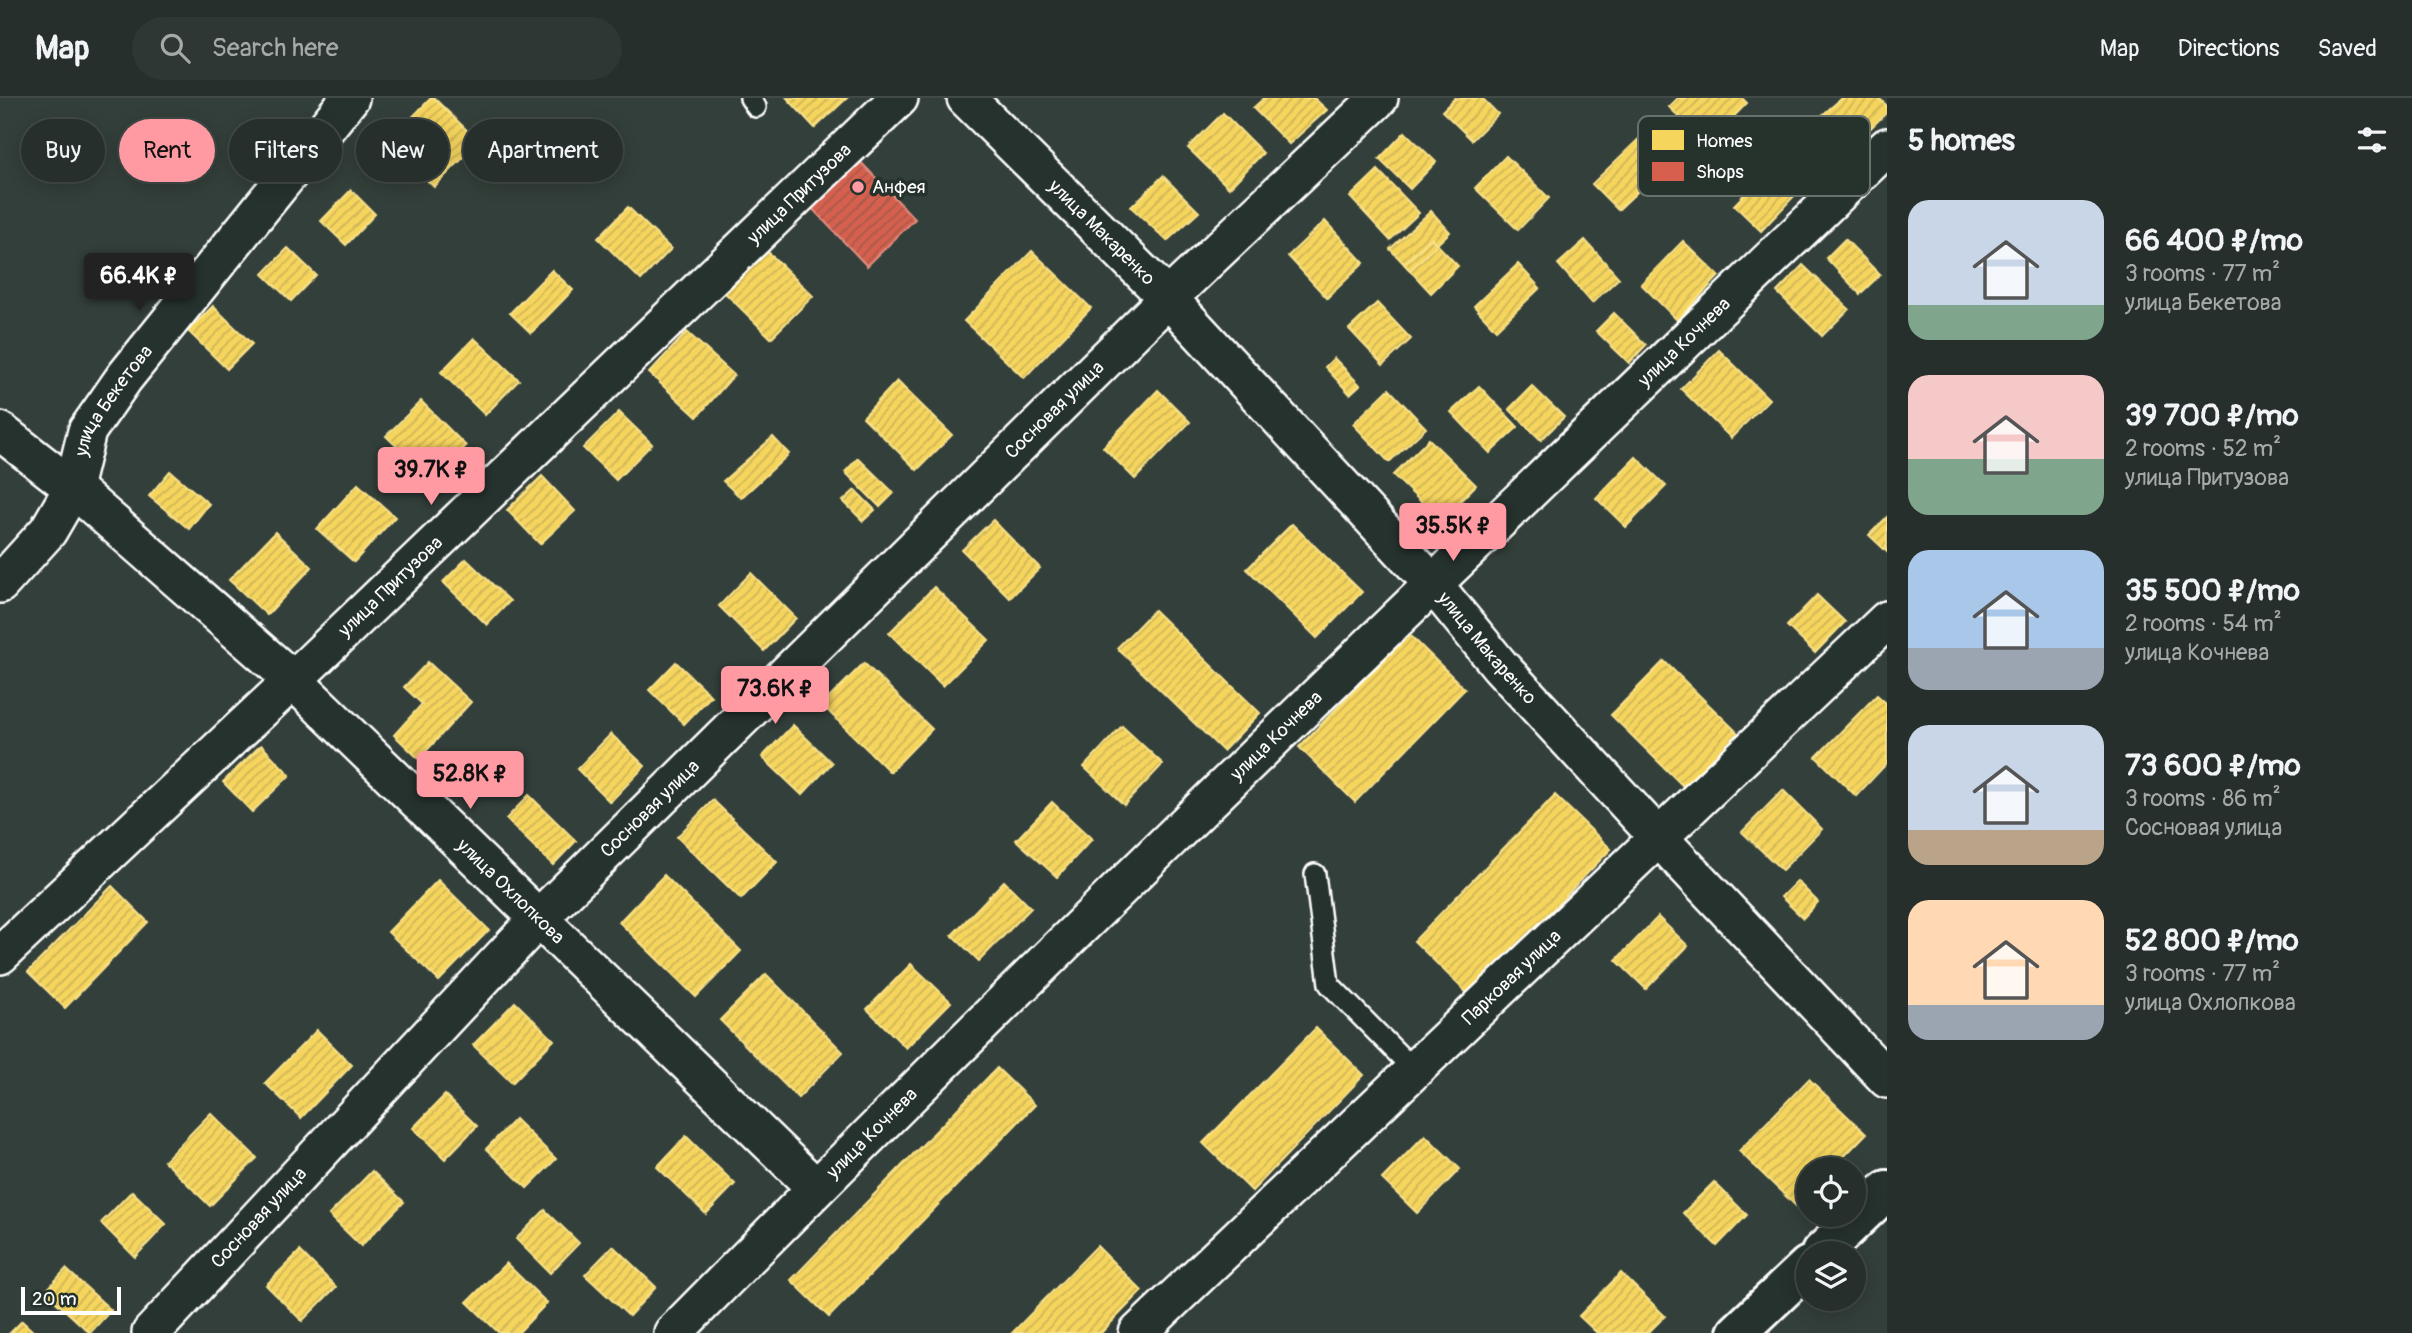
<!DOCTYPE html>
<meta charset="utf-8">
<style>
body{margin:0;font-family:Pangolin,sans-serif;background:#2e3734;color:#f1f3f6;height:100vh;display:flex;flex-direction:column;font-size:26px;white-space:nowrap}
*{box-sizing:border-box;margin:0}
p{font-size:23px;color:#a4a9a9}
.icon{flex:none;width:38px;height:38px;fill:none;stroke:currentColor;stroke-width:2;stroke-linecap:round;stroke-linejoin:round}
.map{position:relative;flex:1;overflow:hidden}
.drawer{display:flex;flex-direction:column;background:#262f2c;width:525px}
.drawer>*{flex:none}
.banner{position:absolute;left:21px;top:21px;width:665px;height:63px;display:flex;gap:14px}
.tools{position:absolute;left:1796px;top:1059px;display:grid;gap:14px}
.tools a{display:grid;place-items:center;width:70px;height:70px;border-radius:50%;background:#262f2c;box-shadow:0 4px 18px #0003,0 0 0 2px #424a48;font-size:35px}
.scale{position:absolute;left:21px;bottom:18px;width:100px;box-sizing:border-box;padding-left:7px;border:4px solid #fff;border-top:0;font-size:19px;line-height:24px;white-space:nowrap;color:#fff;-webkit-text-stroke:5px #26332d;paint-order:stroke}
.price{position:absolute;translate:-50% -60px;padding:0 16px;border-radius:7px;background:#ff9aa2;color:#111;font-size:23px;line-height:46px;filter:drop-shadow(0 2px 4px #0008)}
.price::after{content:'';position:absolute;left:50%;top:42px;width:21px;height:16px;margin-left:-10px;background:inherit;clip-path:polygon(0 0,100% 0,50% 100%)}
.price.selected{background:#222;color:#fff}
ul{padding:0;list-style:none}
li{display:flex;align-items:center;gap:21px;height:175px;padding:0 21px}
li span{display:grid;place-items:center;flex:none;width:196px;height:140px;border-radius:21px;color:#555}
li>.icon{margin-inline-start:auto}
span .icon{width:84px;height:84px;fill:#fffc;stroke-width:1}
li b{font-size:30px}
h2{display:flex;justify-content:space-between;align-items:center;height:84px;padding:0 21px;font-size:30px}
.tag{padding:0 24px;border-radius:32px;background:#262f2c;box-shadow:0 4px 18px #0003,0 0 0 2px #424a48;font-size:24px;line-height:63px}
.tag.selected{background:#ff9aa2;color:#111}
header{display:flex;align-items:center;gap:42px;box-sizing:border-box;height:98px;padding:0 35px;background:#262f2c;border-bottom:2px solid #424a48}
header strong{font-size:33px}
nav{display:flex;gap:38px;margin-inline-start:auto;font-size:24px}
.search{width:490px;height:63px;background:#2e3734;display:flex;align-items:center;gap:18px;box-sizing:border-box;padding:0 24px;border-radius:38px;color:#a4a9a9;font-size:26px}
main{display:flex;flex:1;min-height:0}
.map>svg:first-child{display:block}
.homes{fill:url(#homes-hatch);stroke:#f9e28d;stroke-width:2}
.shops{fill:url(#shops-hatch);stroke:#e29082;stroke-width:2}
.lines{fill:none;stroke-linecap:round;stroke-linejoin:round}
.service-casing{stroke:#fff;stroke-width:24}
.minor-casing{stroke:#fff;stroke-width:42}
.secondary-casing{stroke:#fff;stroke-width:44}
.service{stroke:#26332d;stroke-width:19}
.minor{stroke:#26332d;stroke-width:37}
.secondary{stroke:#26332d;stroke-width:38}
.poi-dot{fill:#ff9aa2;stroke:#26332d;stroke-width:2.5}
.labels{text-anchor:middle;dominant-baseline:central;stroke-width:7;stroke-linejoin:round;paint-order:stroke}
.poi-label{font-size:19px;fill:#fff;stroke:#26332d;text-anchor:start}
.street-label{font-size:19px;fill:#fff;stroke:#26332d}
.key{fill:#26332d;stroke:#67706c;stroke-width:2}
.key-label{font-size:19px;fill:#fff}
</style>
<header>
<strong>Map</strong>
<div class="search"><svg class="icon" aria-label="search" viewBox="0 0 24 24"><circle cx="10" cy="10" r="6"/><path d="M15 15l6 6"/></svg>Search here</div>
<nav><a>Map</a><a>Directions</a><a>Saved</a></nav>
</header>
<main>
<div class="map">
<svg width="1887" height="1235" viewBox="0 0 1887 1235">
<defs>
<pattern id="homes-hatch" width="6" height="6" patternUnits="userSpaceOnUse" patternTransform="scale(1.75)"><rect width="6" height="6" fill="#f6d55c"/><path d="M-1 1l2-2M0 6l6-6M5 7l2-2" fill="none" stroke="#ccb358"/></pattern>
<pattern id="shops-hatch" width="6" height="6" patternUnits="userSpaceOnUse" patternTransform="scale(1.75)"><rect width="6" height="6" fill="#d6604d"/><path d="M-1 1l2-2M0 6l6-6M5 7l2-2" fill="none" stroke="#a6594d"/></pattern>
</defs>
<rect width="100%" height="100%" fill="#333f3a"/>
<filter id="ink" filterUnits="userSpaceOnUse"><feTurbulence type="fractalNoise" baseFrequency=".0143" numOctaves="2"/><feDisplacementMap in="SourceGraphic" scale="14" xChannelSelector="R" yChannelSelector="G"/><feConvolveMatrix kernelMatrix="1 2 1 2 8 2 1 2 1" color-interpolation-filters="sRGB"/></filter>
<g filter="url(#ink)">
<!-- homes -->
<path class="homes" d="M431,0H434L479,44L434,89L388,44Z
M787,0H847L815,30Z
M1264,0H1314L1327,12L1289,46L1253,10Z
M1455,0H1482L1498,16L1472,42L1442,13Z
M1678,0H1742L1747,5L1707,46L1669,9Z
M1842,0H1879L1887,8V14L1843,57L1813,25Z
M1223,15L1263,55L1229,90L1188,50Z
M1405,34L1436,64L1410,91L1379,61Z
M1645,35L1671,62L1618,112L1592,86Z
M1506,58L1549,100L1518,132L1475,90Z
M1770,70L1796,96L1761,133L1734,107Z
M1378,72L1419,115L1390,142L1350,99Z
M1163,78L1199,114L1167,143L1131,109Z
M351,92L375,116L346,147L321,123Z
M628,109L671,151L641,182L598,140Z
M1431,113L1450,134L1410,172L1390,151Z
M1325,123L1364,165L1327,200L1288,158Z
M1431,140L1458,168L1431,195L1404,166Z
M1845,141L1880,177L1860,196L1826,160Z
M1585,142L1619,180L1592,205L1558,166Z
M1683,143L1719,178L1677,222L1641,186Z
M763,149L813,198L771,240L722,192Z
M288,150L316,177L291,203L263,176Z
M1032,153L1091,210L1024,280L964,223Z
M1518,166L1540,190L1496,232L1474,208Z
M1803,167L1849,211L1822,238L1777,194Z
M552,172L573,192L531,235L510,215Z
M1377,205L1411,241L1383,267L1349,231Z
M213,208L252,246L227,271L188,233Z
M1614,215L1646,247L1629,265L1596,233Z
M687,234L734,277L697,319L649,275Z
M474,240L519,282L485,317L441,274Z
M1719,252L1769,301L1731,340L1681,291Z
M1334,260L1360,287L1350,296L1325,269Z
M897,283L952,337L917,372L863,319Z
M1479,288L1518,329L1490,355L1451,314Z
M1532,288L1564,319L1541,342L1509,311Z
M1389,291L1426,330L1389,364L1353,326Z
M1158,292L1190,324L1135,381L1103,349Z
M421,303L466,348L432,383L386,338Z
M619,314L652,346L616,382L583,350Z
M773,339L789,356L741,400L723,383Z
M1429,341L1476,387L1441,423L1393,377Z
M1636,359L1666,388L1626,429L1596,400Z
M858,360L894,395L880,409L845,374Z
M170,373L209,406L189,431L149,398Z
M542,378L575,413L540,446L507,412Z
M358,386L395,419L354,464L317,431Z
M855,392L875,412L863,423L843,403Z
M1887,419V454L1869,437Z
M993,422L1040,470L1010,500L962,452Z
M1292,426L1362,494L1317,540L1247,471Z
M275,434L312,469L267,517L229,482Z
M466,461L510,503L487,527L443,484Z
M751,475L796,520L764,553L719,508Z
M934,489L989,542L943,588L889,535Z
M1817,497L1845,524L1815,555L1787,528Z
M1154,512L1260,615L1223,653L1117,550Z
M1409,536L1465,591L1355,704L1299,649Z
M1664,563L1739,636L1685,690L1611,617Z
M428,564L471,604L419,661L394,637L422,606L404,589Z
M676,564L711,598L684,626L649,592Z
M864,565L932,631L890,674L822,607Z
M1877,597L1887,606V665L1856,698L1816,659Z
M793,627L832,665L802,697L762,659Z
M1122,628L1163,666L1124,707L1084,669Z
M611,636L645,668L610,704L577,671Z
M261,647L290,677L252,714L223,684Z
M1783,692L1822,731L1782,772L1742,734Z
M529,697L576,743L553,767L506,721Z
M1555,697L1611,751L1469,897L1414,843Z
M713,702L777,764L741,801L677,739Z
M1052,704L1092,741L1057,779L1016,742Z
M664,777L741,853L696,899L619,824Z
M438,782L489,832L439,883L388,834Z
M1004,783L1031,810L979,863L952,837Z
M1797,783L1818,804L1803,820L1781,799Z
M112,788L148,824L65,910L28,874Z
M1658,819L1688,848L1646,891L1616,862Z
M911,866L951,904L906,950L867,911Z
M766,876L843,954L798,1000L720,922Z
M515,904L554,942L512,985L473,947Z
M1316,930L1364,977L1252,1093L1203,1045Z
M317,932L352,967L301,1020L265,985Z
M997,970L1035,1007L829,1219L791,1182Z
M1809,981L1866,1036L1832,1071H1808V1096L1796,1108L1739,1053Z
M445,997L477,1028L445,1061L413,1030Z
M211,1015L257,1060L210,1108L164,1063Z
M515,1021L556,1061L527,1090L486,1051Z
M1425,1037L1460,1071L1417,1115L1382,1081Z
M686,1038L735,1086L706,1116L657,1069Z
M372,1073L404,1104L361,1148L329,1117Z
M1714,1084L1747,1117L1717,1148L1683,1115Z
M132,1093L166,1126L135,1159L101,1125Z
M545,1112L579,1145L550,1175L516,1141Z
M613,1148L656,1189L629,1218L585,1177Z
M1097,1148L1142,1193L1101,1235H1012Z
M300,1153L336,1189L302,1223L266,1187Z
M506,1165L547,1205L518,1235H499L467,1204Z
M66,1171L111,1212L90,1235L45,1194Z
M1621,1175L1665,1218L1648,1235H1597L1579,1218Z
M22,1223L35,1235H10Z"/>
<!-- shops -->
<path class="shops" d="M854,57L915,121L867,168L805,103Z"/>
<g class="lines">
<defs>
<path id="service" d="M750,0L756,9
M1315,776L1329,886L1414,972"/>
<g id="minor">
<path id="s1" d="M966,0L1168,200L1433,486L1500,568L1658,739L1887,981"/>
<path id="s2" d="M0,333L73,390L293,582L816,1090"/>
<path id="s3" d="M0,486L48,433L73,390L87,333L124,280L350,0"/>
<path id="s4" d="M0,857L293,582L899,0"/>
<path id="s5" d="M151,1235L539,820L1168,200L1379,0"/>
<path id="s6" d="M673,1235C1070,832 1479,442 1887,49"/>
<path id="s7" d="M1138,1235L1887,522"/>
</g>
<path id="secondary" d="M1821,1155L1887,1092
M1737,1235L1808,1168"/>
</defs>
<!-- service casing -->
<use href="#service" class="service-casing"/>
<!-- minor casing -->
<use href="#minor" class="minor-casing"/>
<!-- secondary casing -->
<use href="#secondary" class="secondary-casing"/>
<!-- service -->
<use href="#service" class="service"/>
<!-- minor -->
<use href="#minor" class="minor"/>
<!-- secondary -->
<use href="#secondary" class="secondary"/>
</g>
</g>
<!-- markers -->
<circle class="poi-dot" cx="858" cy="89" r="7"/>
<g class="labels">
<!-- poi labels -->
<g class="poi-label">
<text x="872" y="89">Анфея</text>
</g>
<!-- street labels -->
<g class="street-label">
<text stroke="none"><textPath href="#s4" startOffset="1104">улица Притузова</textPath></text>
<text stroke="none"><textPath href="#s1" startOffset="191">улица Макаренко</textPath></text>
<text stroke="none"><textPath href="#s6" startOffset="1416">улица Кочнева</textPath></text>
<text stroke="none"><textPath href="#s3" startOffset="219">улица Бекетова</textPath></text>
<text stroke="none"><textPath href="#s5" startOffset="1292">Сосновая улица</textPath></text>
<text stroke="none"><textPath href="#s4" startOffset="537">улица Притузова</textPath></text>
<text stroke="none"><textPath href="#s1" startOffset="758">улица Макаренко</textPath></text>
<text stroke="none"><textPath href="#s6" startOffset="849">улица Кочнева</textPath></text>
<text stroke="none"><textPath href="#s5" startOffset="724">Сосновая улица</textPath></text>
<text stroke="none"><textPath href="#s2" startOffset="688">улица Охлопкова</textPath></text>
<text stroke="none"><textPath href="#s7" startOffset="516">Парковая улица</textPath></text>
<text stroke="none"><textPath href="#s6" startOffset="282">улица Кочнева</textPath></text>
<text stroke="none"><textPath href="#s5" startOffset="158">Сосновая улица</textPath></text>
</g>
</g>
<!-- legend -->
<rect x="1638" y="18" width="232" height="80" rx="10" class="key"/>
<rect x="1652" y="32" width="32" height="20" fill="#f6d55c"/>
<rect x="1652" y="64" width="32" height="19" fill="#d6604d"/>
<g class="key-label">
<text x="1696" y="49">Homes</text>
<text x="1696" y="80">Shops</text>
</g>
</svg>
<div class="tools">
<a><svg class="icon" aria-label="locate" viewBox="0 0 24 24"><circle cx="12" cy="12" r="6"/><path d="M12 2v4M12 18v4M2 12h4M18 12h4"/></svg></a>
<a><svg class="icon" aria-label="layers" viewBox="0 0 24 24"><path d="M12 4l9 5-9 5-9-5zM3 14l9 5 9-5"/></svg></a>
</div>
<div class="scale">20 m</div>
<b class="price selected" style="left:139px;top:215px">66.4K ₽</b>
<b class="price" style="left:431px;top:409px">39.7K ₽</b>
<b class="price" style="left:1453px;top:465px">35.5K ₽</b>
<b class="price" style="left:775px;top:628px">73.6K ₽</b>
<b class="price" style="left:470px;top:713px">52.8K ₽</b>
<div class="banner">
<a class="tag">Buy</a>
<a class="tag selected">Rent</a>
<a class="tag">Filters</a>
<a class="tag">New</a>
<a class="tag">Apartment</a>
</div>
</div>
<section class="drawer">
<h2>5 homes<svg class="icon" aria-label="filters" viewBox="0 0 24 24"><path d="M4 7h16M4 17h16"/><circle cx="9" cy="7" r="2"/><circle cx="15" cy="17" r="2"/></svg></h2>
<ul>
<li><span style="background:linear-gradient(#c9d6e8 75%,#7fa58c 0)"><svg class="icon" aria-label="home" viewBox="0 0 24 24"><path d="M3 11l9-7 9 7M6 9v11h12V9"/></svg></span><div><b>66 400 ₽/mo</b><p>3 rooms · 77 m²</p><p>улица Бекетова</p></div></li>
<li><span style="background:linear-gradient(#f6c9c9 60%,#7fa58c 0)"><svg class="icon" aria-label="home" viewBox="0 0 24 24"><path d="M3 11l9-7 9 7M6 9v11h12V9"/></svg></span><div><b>39 700 ₽/mo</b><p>2 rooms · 52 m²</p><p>улица Притузова</p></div></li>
<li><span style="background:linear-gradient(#a9c7e8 70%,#9aa5b1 0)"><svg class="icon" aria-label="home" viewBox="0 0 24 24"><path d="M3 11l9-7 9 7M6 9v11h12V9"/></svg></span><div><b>35 500 ₽/mo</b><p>2 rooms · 54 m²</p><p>улица Кочнева</p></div></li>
<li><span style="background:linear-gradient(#c9d6e8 75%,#b9a48a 0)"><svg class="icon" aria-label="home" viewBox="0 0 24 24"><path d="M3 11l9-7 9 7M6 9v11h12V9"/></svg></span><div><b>73 600 ₽/mo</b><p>3 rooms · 86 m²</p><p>Сосновая улица</p></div></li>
<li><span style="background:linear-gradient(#ffd9b3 75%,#9aa5b1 0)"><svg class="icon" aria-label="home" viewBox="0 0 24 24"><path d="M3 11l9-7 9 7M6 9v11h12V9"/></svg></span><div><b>52 800 ₽/mo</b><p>3 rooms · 77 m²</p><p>улица Охлопкова</p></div></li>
</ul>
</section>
</main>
